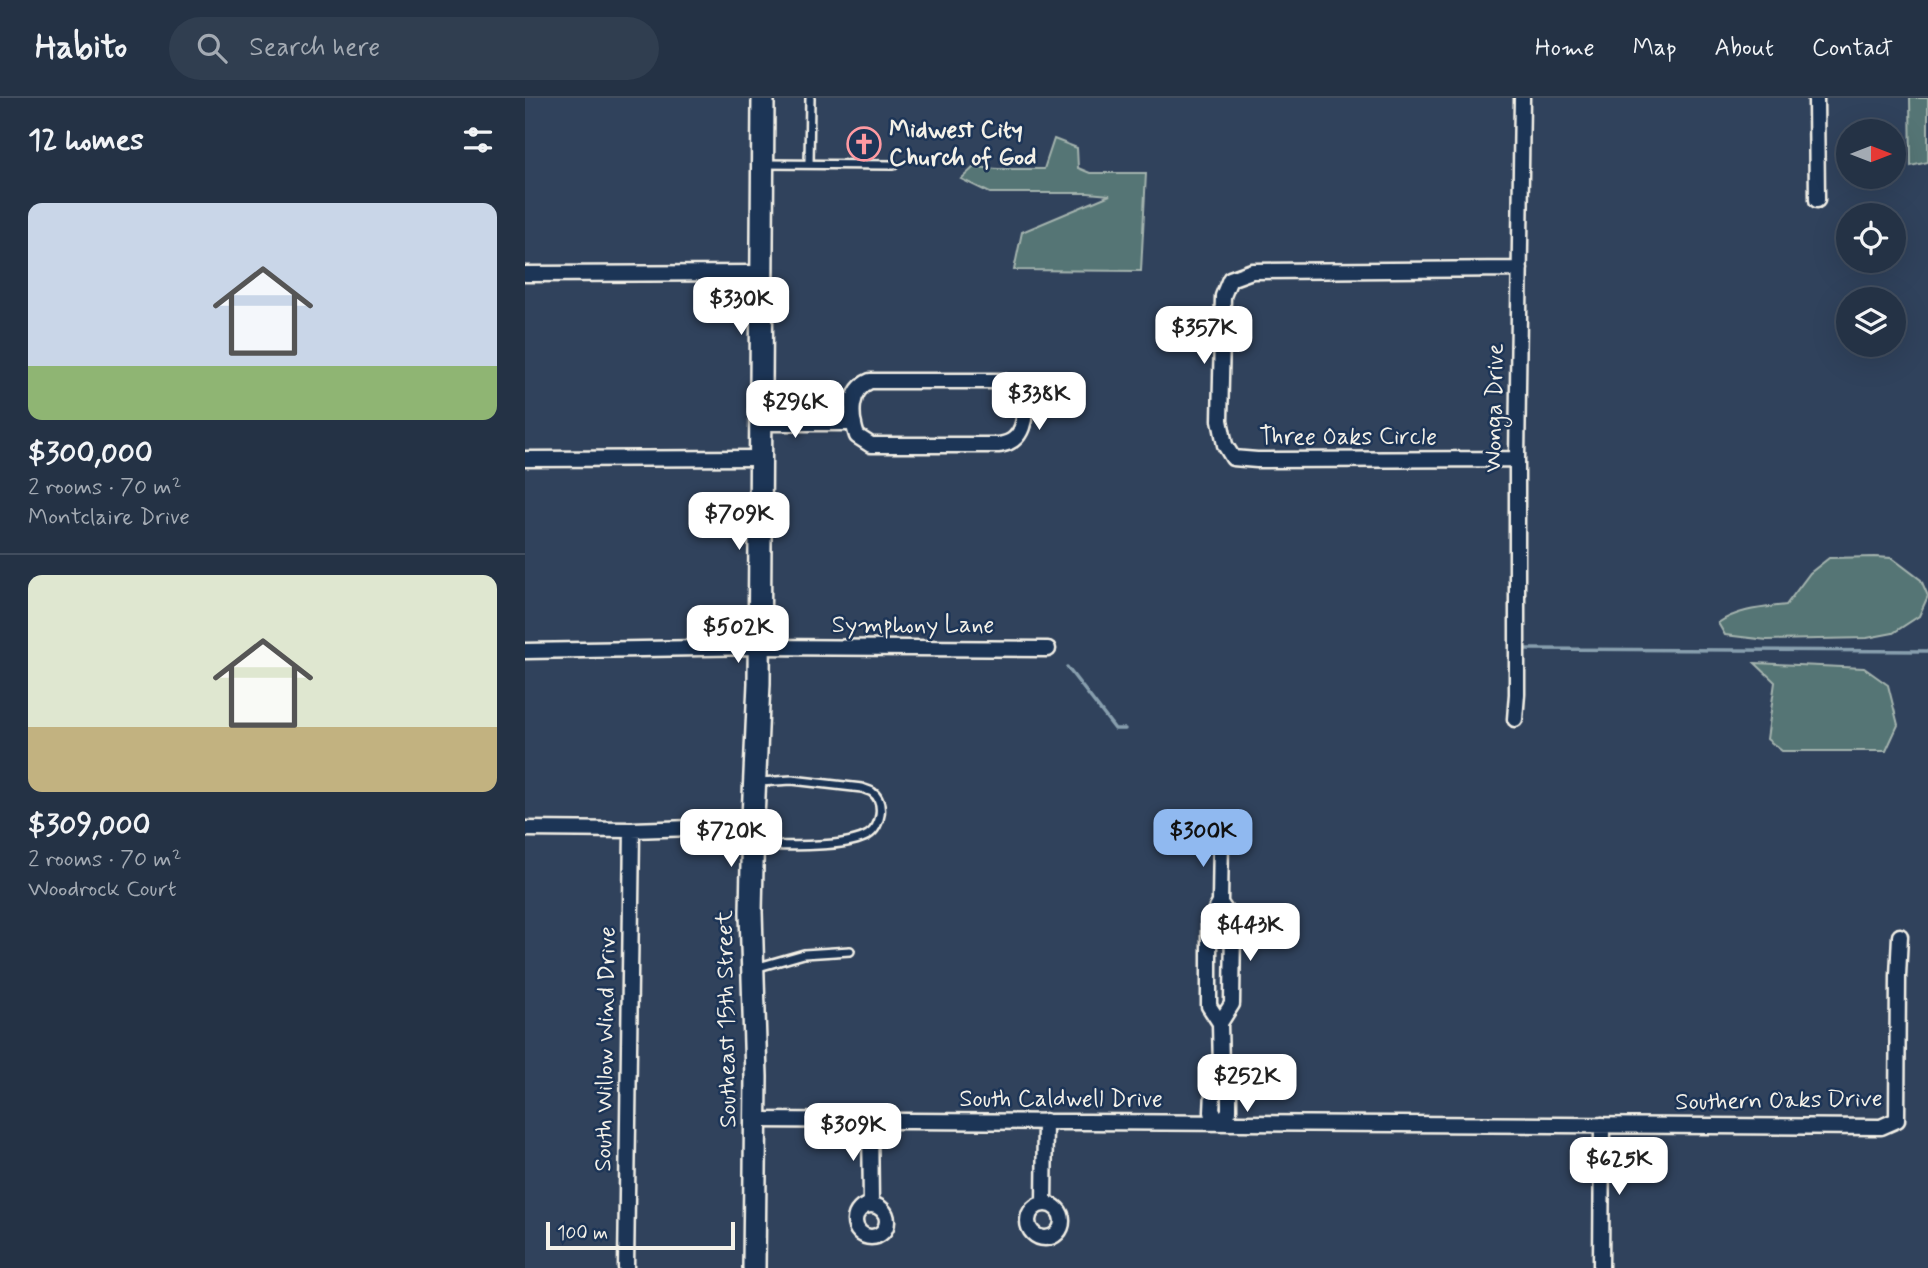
<!DOCTYPE html>
<meta charset="utf-8">
<style>
body{margin:0;font-family:Mynerve,sans-serif;background:#303e50;color:#f1f3f6;height:100vh;display:flex;flex-direction:column;font-size:26px;white-space:nowrap}
*{box-sizing:border-box;margin:0}
p{font-size:23px;color:#a3aab3}
.icon{flex:none;width:38px;height:38px;fill:none;stroke:currentColor;stroke-width:2;stroke-linecap:round;stroke-linejoin:round}
.map{position:relative;flex:1;overflow:hidden}
.panel{display:flex;flex-direction:column;background:#243245;width:525px}
.panel>*{flex:none}
.needle{width:46px;rotate:90deg}
.buttons{position:absolute;left:1311px;top:21px;display:grid;gap:14px}
.buttons a{display:grid;place-items:center;width:70px;height:70px;border-radius:50%;background:#243245;box-shadow:0 7px 28px #0002,0 0 0 2px #414d5e;font-size:35px}
.scale{position:absolute;left:21px;bottom:18px;width:189px;box-sizing:border-box;padding-left:7px;border:4px solid #f4f1e8;border-top:0;font-size:19px;line-height:24px;white-space:nowrap;color:#f4f1e8;-webkit-text-stroke:5px #1d3557;paint-order:stroke}
.price{position:absolute;translate:-50% -60px;padding:0 16px;border-radius:14px;background:#fff;color:#222;font-size:23px;line-height:46px;filter:drop-shadow(0 2px 4px #0008)}
.price::after{content:'';position:absolute;left:50%;top:42px;width:21px;height:16px;margin-left:-10px;background:inherit;clip-path:polygon(0 0,100% 0,50% 100%)}
.price.active{background:#90b9f0;color:#111}
ul{padding:0;list-style:none}
li{display:grid;align-content:center;gap:14px;height:371px;padding:0 28px}
li+li{border-top:2px solid #414d5e}
li span{display:grid;place-items:center;height:217px;border-radius:14px;color:#555}
li>.icon{margin-inline-start:auto}
span .icon{width:126px;height:126px;fill:#fffc;stroke-width:1}
li b{font-size:30px}
h2{display:flex;justify-content:space-between;align-items:center;height:84px;padding:0 28px;font-size:30px}
header{display:flex;align-items:center;gap:42px;box-sizing:border-box;height:98px;padding:0 35px;background:#243245;border-bottom:2px solid #414d5e}
header strong{font-size:33px}
nav{display:flex;gap:38px;margin-inline-start:auto;font-size:24px}
.search{width:490px;height:63px;background:#303e50;display:flex;align-items:center;gap:18px;box-sizing:border-box;padding:0 24px;border-radius:38px;color:#a3aab3;font-size:26px}
main{display:flex;flex:1;min-height:0}
.map>svg:first-child{display:block}
.green{fill:#557574;stroke:#a4b3ae;stroke-width:2}
.lines{fill:none;stroke-linecap:round;stroke-linejoin:round}
.stream{stroke:#889fae;stroke-width:3.5}
.service-casing{stroke:#f4f1e8;stroke-width:12}
.minor-casing{stroke:#f4f1e8;stroke-width:19}
.secondary-casing{stroke:#f4f1e8;stroke-width:26}
.service{stroke:#1d3557;stroke-width:7}
.minor{stroke:#1d3557;stroke-width:14}
.secondary{stroke:#1d3557;stroke-width:21}
.labels{text-anchor:middle;dominant-baseline:central;stroke-width:5;stroke-linejoin:round;paint-order:stroke}
.poi-label{font-size:24px;font-weight:bold;fill:#f4f1e8;stroke:#1d3557;text-anchor:start}
.street-label{font-size:24px;fill:#f4f1e8;stroke:#1d3557}
</style>
<header>
<strong>Habito</strong>
<div class="search"><svg class="icon" aria-label="search" viewBox="0 0 24 24"><circle cx="10" cy="10" r="6"/><path d="M15 15l6 6"/></svg>Search here</div>
<nav><a>Home</a><a>Map</a><a>About</a><a>Contact</a></nav>
</header>
<main>
<section class="panel">
<h2>12 homes<svg class="icon" aria-label="filters" viewBox="0 0 24 24"><path d="M4 7h16M4 17h16"/><circle cx="9" cy="7" r="2"/><circle cx="15" cy="17" r="2"/></svg></h2>
<ul>
<li><span style="background:linear-gradient(#c9d6e8 75%,#8fb573 0)"><svg class="icon" aria-label="home" viewBox="0 0 24 24"><path d="M3 11l9-7 9 7M6 9v11h12V9"/></svg></span><div><b>$300,000</b><p>2 rooms · 70 m²</p><p>Montclaire Drive</p></div></li>
<li><span style="background:linear-gradient(#dfe7d0 70%,#c2b280 0)"><svg class="icon" aria-label="home" viewBox="0 0 24 24"><path d="M3 11l9-7 9 7M6 9v11h12V9"/></svg></span><div><b>$309,000</b><p>2 rooms · 70 m²</p><p>Woodrock Court</p></div></li>
</ul>
</section>
<div class="map">
<svg width="1403" height="1170" viewBox="0 0 1403 1170">
<rect width="100%" height="100%" fill="#30425c"/>
<filter id="ink" filterUnits="userSpaceOnUse"><feTurbulence type="fractalNoise" baseFrequency=".0143" numOctaves="2"/><feDisplacementMap in="SourceGraphic" scale="14" xChannelSelector="R" yChannelSelector="G"/><feConvolveMatrix kernelMatrix="1 2 1 2 8 2 1 2 1" color-interpolation-filters="sRGB"/></filter>
<g filter="url(#ink)">
<!-- green -->
<path class="green" d="M1385,0H1403V64L1386,68Z
M529,41L552,50L553,70L565,75H621L616,173L489,172L497,134L585,97L563,95H465L436,81L449,69L473,71H519Z
M1350,459L1367,460L1396,482L1403,498L1394,518L1368,535L1342,540L1242,542L1200,537L1193,525C1214,511 1237,510 1261,507L1285,475L1304,460Z
M1230,565L1339,570L1363,587L1373,627L1361,653H1257L1242,641L1250,584Z"/>
<g class="lines">
<!-- stream -->
<path class="stream" d="M1000,551L1403,553
M542,569L590,631H600"/>
<defs>
<path id="service" d="M238,66L369,67
M284,66L285,0
M230,748C259,747 319,751 343,737C356,729 361,704 347,694C346,693 339,691 337,690L267,682L234,684
M230,870L279,856L325,853"/>
<path id="minor" d="M1291,0L1292,102
M0,176L237,175
M345,283H476C480,284 484,284 487,286C504,295 503,330 489,341C485,345 479,346 474,347H346L332,338C325,318 324,292 345,283Z
M236,303H328
M236,325H329
M0,361L236,360
M992,361L732,362L708,360L700,347L695,322L698,198L705,181L727,173L995,171
M0,553L234,549L523,551
M990,621L992,596V361L997,0
M0,731L107,732L228,728
M696,736L695,805L684,824V908L695,925L696,970L688,994L687,1014L697,1024L704,1013V995L696,970
M695,805L708,824L707,906L695,925
M230,1022L1356,1029L1372,1022L1373,878L1375,838
M345,1023L346,1106
M519,1106L520,1023
M503 1123a17 17 0 1 1 34 0a17 17 0 1 1-34 0Z
M330 1123a16 16 0 1 1 32 0a16 16 0 1 1-32 0Z
M101,1170L107,732
M1076,1170L1077,1027"/>
<path id="secondary" d="M229,1170L231,979L226,814L228,721L234,585L238,0"/>
</defs>
<!-- service casing -->
<use href="#service" class="service-casing"/>
<!-- minor casing -->
<use href="#minor" class="minor-casing"/>
<!-- secondary casing -->
<use href="#secondary" class="secondary-casing"/>
<!-- service -->
<use href="#service" class="service"/>
<!-- minor -->
<use href="#minor" class="minor"/>
<!-- secondary -->
<use href="#secondary" class="secondary"/>
</g>
</g>
<!-- icons -->
<defs>
<symbol id="church-ring" viewBox="-11 -11 22 22"><circle r="9.5" fill="#1d3557" stroke="#ff9aa2" stroke-width="1.5"/><path d="M-1.2-6h2.4v3.5h3.3v2.4h-3.3V6h-2.4V-.1h-3.3v-2.4h3.3Z" fill="#ff9aa2"/></symbol>
</defs>
<g fill-rule="evenodd">
<use href="#church-ring" x="320" y="27" width="38" height="38"/>
</g>
<g class="labels">
<!-- poi labels -->
<g class="poi-label">
<text x="364" y="32">Midwest City<tspan x="364" dy="28">Church of God</tspan></text>
</g>
<!-- street labels -->
<g class="street-label">
<text transform="translate(970 310) rotate(-89)">Wonga Drive</text>
<text x="823" y="339">Three Oaks Circle</text>
<text x="388" y="527">Symphony Lane</text>
<text transform="translate(202 921) rotate(-91)">Southeast 15th Street</text>
<text transform="translate(81 951) rotate(-89)">South Willow Wind Drive</text>
<text x="536" y="1001">South Caldwell Drive</text>
<text transform="translate(1254 1003) rotate(-1)">Southern Oaks Drive</text>
</g>
</g>
</svg>
<div class="buttons">
<a><svg class="needle" viewBox="-14 -14 28 28"><path d="M0-13l5 13h-10z" fill="#e53935"/><path d="M0 13l5-13h-10z" fill="#a3aab3"/></svg></a>
<a><svg class="icon" aria-label="locate" viewBox="0 0 24 24"><circle cx="12" cy="12" r="6"/><path d="M12 2v4M12 18v4M2 12h4M18 12h4"/></svg></a>
<a><svg class="icon" aria-label="layers" viewBox="0 0 24 24"><path d="M12 4l9 5-9 5-9-5zM3 14l9 5 9-5"/></svg></a>
</div>
<div class="scale">100 m</div>
<b class="price" style="left:216px;top:239px">$330K</b>
<b class="price" style="left:679px;top:268px">$357K</b>
<b class="price" style="left:514px;top:334px">$338K</b>
<b class="price" style="left:270px;top:342px">$296K</b>
<b class="price" style="left:214px;top:454px">$709K</b>
<b class="price" style="left:213px;top:567px">$502K</b>
<b class="price" style="left:206px;top:771px">$720K</b>
<b class="price active" style="left:678px;top:771px">$300K</b>
<b class="price" style="left:725px;top:865px">$443K</b>
<b class="price" style="left:722px;top:1016px">$252K</b>
<b class="price" style="left:328px;top:1065px">$309K</b>
<b class="price" style="left:1094px;top:1099px">$625K</b>
</div>
</main>
